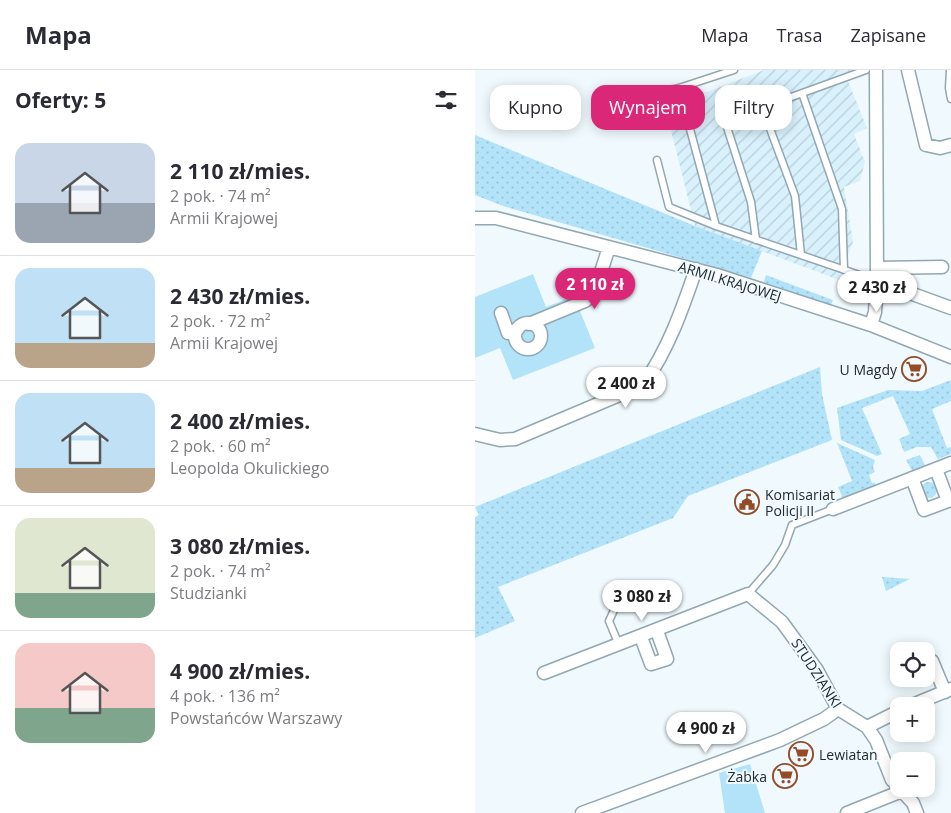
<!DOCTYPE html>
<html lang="pl">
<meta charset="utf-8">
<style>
body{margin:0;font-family:"Open Sans",sans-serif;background:#f2f2f3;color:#2b2b33;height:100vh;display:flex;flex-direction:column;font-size:19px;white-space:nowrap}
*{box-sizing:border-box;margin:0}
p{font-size:16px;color:#7c7c81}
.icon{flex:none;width:28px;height:28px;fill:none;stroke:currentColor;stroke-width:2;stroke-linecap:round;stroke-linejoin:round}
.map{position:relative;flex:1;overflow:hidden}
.panel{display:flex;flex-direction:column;background:#fff;width:475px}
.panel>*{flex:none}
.hud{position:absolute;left:15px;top:15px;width:385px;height:45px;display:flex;gap:10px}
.tools{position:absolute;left:415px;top:572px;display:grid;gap:10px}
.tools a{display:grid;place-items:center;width:45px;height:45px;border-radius:10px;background:#fff;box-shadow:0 2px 12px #0003;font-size:25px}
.price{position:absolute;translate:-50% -42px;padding:0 11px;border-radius:18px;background:#fff;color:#222;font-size:16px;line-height:32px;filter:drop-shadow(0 1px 2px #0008)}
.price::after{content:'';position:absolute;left:50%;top:30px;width:15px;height:11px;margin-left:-8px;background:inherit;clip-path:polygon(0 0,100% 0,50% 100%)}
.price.active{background:#db2777;color:#fff}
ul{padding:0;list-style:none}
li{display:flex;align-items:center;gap:15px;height:125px;padding:0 15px}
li+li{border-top:1px solid #e1e1e2}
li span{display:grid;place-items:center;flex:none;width:140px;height:100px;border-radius:15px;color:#555}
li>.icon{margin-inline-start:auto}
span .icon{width:60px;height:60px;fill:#fffc;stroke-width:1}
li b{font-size:21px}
h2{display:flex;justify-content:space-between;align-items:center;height:60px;padding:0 15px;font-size:21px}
.tag{padding:0 18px;border-radius:15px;background:#fff;box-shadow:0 2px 12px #0003;font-size:18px;line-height:45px}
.tag.active{background:#db2777;color:#fff}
header{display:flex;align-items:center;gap:30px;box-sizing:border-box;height:70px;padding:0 25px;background:#fff;border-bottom:1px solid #e1e1e2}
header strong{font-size:24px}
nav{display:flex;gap:28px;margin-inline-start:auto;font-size:18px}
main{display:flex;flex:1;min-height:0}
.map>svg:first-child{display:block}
.industrial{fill:url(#industrial-furrows)}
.grass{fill:url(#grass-dots)}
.park{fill:#b2e3f9}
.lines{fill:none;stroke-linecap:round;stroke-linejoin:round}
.lane-casing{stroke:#91a7b1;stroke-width:9}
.street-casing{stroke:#91a7b1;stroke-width:15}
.lane{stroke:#fff;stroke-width:6}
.street{stroke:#fff;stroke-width:12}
.labels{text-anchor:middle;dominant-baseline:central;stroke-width:4;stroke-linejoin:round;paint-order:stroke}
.street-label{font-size:14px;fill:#222a2e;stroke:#f0fafe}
.poi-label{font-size:14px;fill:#222a2e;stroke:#f0fafe;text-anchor:end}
</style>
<header>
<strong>Mapa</strong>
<nav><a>Mapa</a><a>Trasa</a><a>Zapisane</a></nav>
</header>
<main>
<section class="panel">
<h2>Oferty: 5<svg class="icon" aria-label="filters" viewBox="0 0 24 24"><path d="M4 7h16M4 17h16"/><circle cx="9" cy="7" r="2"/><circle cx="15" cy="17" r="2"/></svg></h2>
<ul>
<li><span style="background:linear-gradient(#c9d6e8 60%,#9aa5b1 0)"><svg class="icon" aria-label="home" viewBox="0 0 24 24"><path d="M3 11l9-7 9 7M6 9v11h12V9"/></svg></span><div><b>2 110 zł/mies.</b><p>2 pok. · 74 m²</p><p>Armii Krajowej</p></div></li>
<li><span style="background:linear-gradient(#bfe0f5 75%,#b9a48a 0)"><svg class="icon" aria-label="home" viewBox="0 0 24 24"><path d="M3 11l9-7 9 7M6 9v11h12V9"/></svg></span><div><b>2 430 zł/mies.</b><p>2 pok. · 72 m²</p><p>Armii Krajowej</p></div></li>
<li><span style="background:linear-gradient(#bfe0f5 75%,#b9a48a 0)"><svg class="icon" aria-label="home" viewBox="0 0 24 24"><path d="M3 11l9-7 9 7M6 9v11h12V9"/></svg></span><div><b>2 400 zł/mies.</b><p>2 pok. · 60 m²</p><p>Leopolda Okulickiego</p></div></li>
<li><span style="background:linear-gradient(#dfe7d0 75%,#7fa58c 0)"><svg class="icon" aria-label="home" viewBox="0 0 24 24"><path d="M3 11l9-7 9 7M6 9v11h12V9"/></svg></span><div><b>3 080 zł/mies.</b><p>2 pok. · 74 m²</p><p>Studzianki</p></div></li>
<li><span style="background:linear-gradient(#f6c9c9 65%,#7fa58c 0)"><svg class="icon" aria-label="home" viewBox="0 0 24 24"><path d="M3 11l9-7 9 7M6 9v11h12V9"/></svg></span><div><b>4 900 zł/mies.</b><p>4 pok. · 136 m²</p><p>Powstańców Warszawy</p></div></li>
</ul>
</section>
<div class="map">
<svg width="476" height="743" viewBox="0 0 476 743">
<defs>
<pattern id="industrial-furrows" width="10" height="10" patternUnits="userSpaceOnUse" patternTransform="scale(1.25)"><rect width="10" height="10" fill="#d8f1fc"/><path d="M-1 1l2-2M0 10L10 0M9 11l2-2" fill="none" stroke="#b9cfd8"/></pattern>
<pattern id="grass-dots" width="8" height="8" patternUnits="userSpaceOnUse" patternTransform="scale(1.25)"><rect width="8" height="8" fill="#b2e3f9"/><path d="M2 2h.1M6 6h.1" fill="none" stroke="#99c3d6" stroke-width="1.8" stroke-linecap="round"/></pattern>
</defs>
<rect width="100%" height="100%" fill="#f0fafe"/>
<!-- industrial -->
<path class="industrial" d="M289,0H386V5L373,11L392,58L379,64L390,92L385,111L369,117L378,172L364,210L220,156L186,21L232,22Z"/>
<!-- grass -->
<path class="grass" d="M0,65L220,156L287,181L276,208L28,136L0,125Z
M291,205L358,230L356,235L288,215Z
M345,297L347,324L357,370L213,426L198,448L23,517L40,551L0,568V447L4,445L0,437Z
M476,310V331L457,339L472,378L476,377V384L463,389L456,377H442L429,382L424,369L435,364L418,326L387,338L407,384L402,386L366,370L362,338L413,320L447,321Z
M362,373L400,390L398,397L400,402L394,405L397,413H400L401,416L369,431L363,417L377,411Z
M445,385L451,397L438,402L431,390Z
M446 420a8 8 0 1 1 16 0a8 8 0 1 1-16 0Z
M407,507L435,509L411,521Z"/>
<!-- park -->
<path class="park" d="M58,204L71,237L99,226L120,278L38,310L25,278L0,288V227Z
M275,694L290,743H250L244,703Z"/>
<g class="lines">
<defs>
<path id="lane" d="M259,0L204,18L241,156L402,211
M475,0L474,18L476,29
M327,23L367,139L369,200
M287,37L320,126L326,185
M131,54C158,32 170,24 204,18
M182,90L194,137L241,156
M281,170L276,132L250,51L391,0
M273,524L298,495L310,475L317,455L358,439
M140,538L134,551L144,575"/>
<path id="street" d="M433,0L451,75L465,78L476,75
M0,148H21L242,205L396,255L476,287
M402,198L467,197
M402,211L476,238
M26,243L33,263L43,259
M40 266a13 13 0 1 1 26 0a13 13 0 1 1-26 0Z
M54,254L110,231L119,224L134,177
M396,255L400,242L402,211L401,0
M0,364L25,370L40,369L168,315C193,280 207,240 221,199
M437,408L449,440L473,431L461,399
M358,439L476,393
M166,567L176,594L192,589L182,561
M457,591L470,622
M69,603L273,524L307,552L342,600L363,639L392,657L401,670L417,710L424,717
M435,636L476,619
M392,657L424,641
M425,719L438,733L442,743
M107,743L305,670L349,649L363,639
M372,743L427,721"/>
</defs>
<!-- lane casing -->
<use href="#lane" class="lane-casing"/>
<!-- street casing -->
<use href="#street" class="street-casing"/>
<!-- lane -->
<use href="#lane" class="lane"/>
<!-- street -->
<use href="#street" class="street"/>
</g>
<!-- icons -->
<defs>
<symbol id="supermarket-ring" viewBox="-11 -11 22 22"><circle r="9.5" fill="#f0fafe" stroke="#934b28" stroke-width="1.5"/><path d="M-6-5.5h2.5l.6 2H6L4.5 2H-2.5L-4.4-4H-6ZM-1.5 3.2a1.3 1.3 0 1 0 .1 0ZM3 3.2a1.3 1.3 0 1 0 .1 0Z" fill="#934b28"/></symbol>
<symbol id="civic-ring" viewBox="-11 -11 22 22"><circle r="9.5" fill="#f0fafe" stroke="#934b28" stroke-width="1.5"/><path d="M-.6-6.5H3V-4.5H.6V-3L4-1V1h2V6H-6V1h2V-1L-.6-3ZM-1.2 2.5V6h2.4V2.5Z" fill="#934b28"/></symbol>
</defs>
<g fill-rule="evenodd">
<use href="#supermarket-ring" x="425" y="285" width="28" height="28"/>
<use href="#civic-ring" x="258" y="418" width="28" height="28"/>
<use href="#supermarket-ring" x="312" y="670" width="28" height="28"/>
<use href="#supermarket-ring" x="296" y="692" width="28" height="28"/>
</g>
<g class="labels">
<!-- street labels -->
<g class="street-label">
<text transform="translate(255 211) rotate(17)">ARMII KRAJOWEJ</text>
<text transform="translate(342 603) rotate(57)">STUDZIANKI</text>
</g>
<!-- poi labels -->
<g class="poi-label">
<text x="422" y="299">U Magdy</text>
<text x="290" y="424" text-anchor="start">Komisariat<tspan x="290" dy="16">Policji II</tspan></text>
<text x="344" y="684" text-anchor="start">Lewiatan</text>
<text x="292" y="706">Żabka</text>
</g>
</g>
</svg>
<div class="tools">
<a><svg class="icon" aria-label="locate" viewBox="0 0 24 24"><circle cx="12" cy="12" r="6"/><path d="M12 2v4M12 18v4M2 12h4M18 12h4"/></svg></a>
<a>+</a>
<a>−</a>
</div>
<b class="price active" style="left:120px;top:240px">2 110 zł</b>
<b class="price" style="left:402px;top:243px">2 430 zł</b>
<b class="price" style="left:151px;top:339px">2 400 zł</b>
<b class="price" style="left:167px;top:552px">3 080 zł</b>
<b class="price" style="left:231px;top:684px">4 900 zł</b>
<div class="hud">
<a class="tag">Kupno</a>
<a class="tag active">Wynajem</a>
<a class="tag">Filtry</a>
</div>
</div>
</main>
